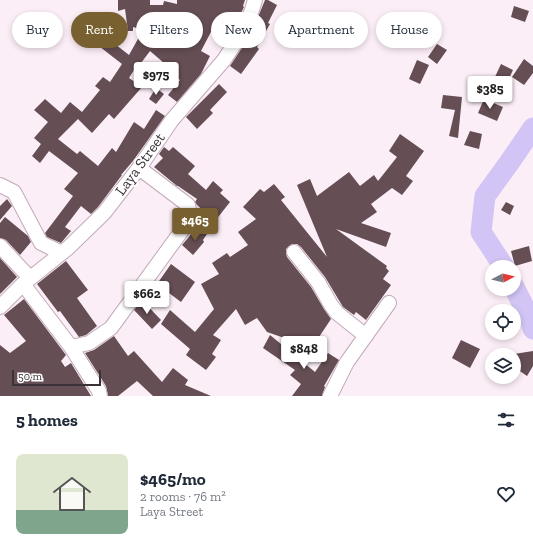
<!DOCTYPE html>
<meta charset="utf-8">
<style>
body{margin:0;font-family:"Zilla Slab",serif;background:#f6f6f7;color:#1f2937;height:100vh;display:flex;flex-direction:column;font-size:15px;white-space:nowrap}
*{box-sizing:border-box;margin:0}
p{font-size:13px;color:#747a83}
.icon{flex:none;width:22px;height:22px;fill:none;stroke:currentColor;stroke-width:2;stroke-linecap:round;stroke-linejoin:round}
.map{position:relative;height:396px;overflow:hidden}
.drawer{display:flex;flex-direction:column;background:#fff;flex:1}
.drawer>*{flex:none}
.guide{position:absolute;left:12px;top:12px;width:509px;height:36px;display:flex;gap:8px}
.needle{width:26px;rotate:83deg}
.buttons{position:absolute;left:485px;top:260px;display:grid;gap:8px}
.buttons a{display:grid;place-items:center;width:36px;height:36px;border-radius:50%;background:#fff;box-shadow:0 2px 6px #0003;font-size:20px}
.scale{position:absolute;left:12px;bottom:10px;width:89px;box-sizing:border-box;padding-left:4px;border:2px solid #3b3238;border-top:0;font-size:11px;line-height:14px;white-space:nowrap;color:#3b3238;-webkit-text-stroke:3px #fff;paint-order:stroke}
.price{position:absolute;translate:-50% -34px;padding:0 9px;border-radius:4px;background:#fff;color:#222;font-size:13px;line-height:26px;filter:drop-shadow(0 1px 2px #0008)}
.price::after{content:'';position:absolute;left:50%;top:24px;width:12px;height:9px;margin-left:-6px;background:inherit;clip-path:polygon(0 0,100% 0,50% 100%)}
.price.on{background:#786030;color:#fff}
ul{padding:0;list-style:none}
li{display:flex;align-items:center;gap:12px;height:100px;padding:0 16px}
li span{display:grid;place-items:center;flex:none;width:112px;height:80px;border-radius:8px;color:#555}
li>.icon{margin-inline-start:auto}
span .icon{width:48px;height:48px;fill:#fffc;stroke-width:1}
li b{font-size:17px}
h2{display:flex;justify-content:space-between;align-items:center;height:48px;padding:0 16px;font-size:17px}
.chip{padding:0 14px;border-radius:18px;background:#fff;box-shadow:0 2px 6px #0003;font-size:14px;line-height:36px}
.chip.on{background:#786030;color:#fff}
.map>svg:first-child{display:block}
.lines{fill:none;stroke-linecap:round;stroke-linejoin:round}
.river{stroke:#d2c4f4;stroke-width:21}
.building{fill:#654e54}
.minor-casing{stroke:#c1aab9;stroke-width:16}
.minor{stroke:#fff;stroke-width:14}
.labels{text-anchor:middle;dominant-baseline:central;stroke-width:4;stroke-linejoin:round;paint-order:stroke}
.street-label{font-size:15px;fill:#3b3238;stroke:#fff}
</style>
<div class="map">
<svg width="533" height="396" viewBox="0 0 533 396">
<rect width="100%" height="100%" fill="#fceef7"/>
<g class="lines">
<!-- river -->
<path class="river" d="M504,267L481,232L485,196L509,163L533,128
M514,287L531,321L533,329"/>
</g>
<!-- building -->
<path class="building" d="M118,0H150V5H163L164,1L177,4V0H245L243,6L244,7L240,15H239L234,23L222,16L221,18H220L215,31L212,30L201,51L210,56L201,74L177,102L168,95L180,80L162,67L164,63L150,51L141,63L139,62L129,78L142,87L114,119L109,114L92,133L78,119L58,139L77,154L80,151L98,166L112,148L116,152L134,122L144,129L156,110L165,116L133,161L121,175H122L98,207L91,214L81,206L65,227L71,231L61,243L47,237L45,233L73,196L64,189L78,173L49,151L40,163L32,156L41,144L34,138L48,122L34,110L45,99L61,113L70,102L82,112L100,90L95,86L103,77L110,82L122,64L95,43L92,46L78,35L88,23L129,55L143,30L133,27V31H128L125,9L118,11Z
M265,0H268L277,5L268,23L270,24L257,47L259,49L241,74L230,66L251,34Z
M514,6L529,11L525,22L511,17Z
M437,44L447,50L437,64L428,57Z
M524,59L533,66V73L524,85L512,77Z
M417,60L429,65L420,84L409,79Z
M501,64L513,70L506,85L494,79Z
M219,84L227,92L210,110L213,113L197,129L186,117Z
M156,88L164,94L156,104L149,99Z
M443,95L462,97L458,138L449,136L455,110L441,108Z
M484,99L503,107L497,121L478,113Z
M470,131L482,134L479,149L464,145Z
M400,134L424,151L406,176L413,181L402,195L392,188L371,204L377,212L361,223L391,233L386,247L336,229L387,266L386,268L389,271L383,279L391,285L366,320L356,312L354,315L343,307L325,277L301,247L297,244H292L286,249V253L287,257L311,287L324,309L331,319L317,340L319,341L316,349L267,332L257,318L245,325L236,309L213,335L221,340L212,354L216,357L206,370L186,355L190,349L161,324L170,310L195,332L214,309L201,284L219,274L212,263L227,253L230,257L248,245L238,232L256,219L243,207L260,189L264,192L274,184L285,197L281,200L327,257L297,185L310,179L317,196L349,172L360,186L374,175L378,181L397,157L389,151Z
M164,147L169,151L173,147L195,166L188,174L206,190L213,181L223,190L220,193L230,202L215,221L197,205L195,202L197,199L178,186H177L154,167L163,158L159,154Z
M7,199L12,206L0,220V206Z
M506,202L514,206L510,215L501,210Z
M5,217L28,236L31,242L20,255L6,240L0,238V223Z
M200,229L207,234L203,240L204,242L193,255L182,245L193,232L196,234Z
M529,246L532,261L515,266L511,251Z
M0,258L17,277L0,294Z
M66,261L88,290L77,298L97,326L86,335L79,337L60,311L58,312L37,284Z
M171,264L195,282L181,302L157,284Z
M24,299L66,355L61,361L65,367L71,363L91,396H0V345L10,353L26,341L4,315Z
M142,300L161,320L152,329L134,310Z
M270,335L315,372L328,353L339,360L324,386L325,387L322,396H292L301,384L290,375L295,370L263,348Z
M114,336L128,356L134,351L162,382L173,368L188,380L185,385L211,396H153L137,381L118,396H108L106,386L85,353L94,350Z
M461,340L480,349L470,368L452,358Z
M533,351V366L527,376L514,367V354Z"/>
<g class="lines">
<defs>
<path id="minor" d="M0,185L14,192L41,243L62,253
M0,246L30,278
M294,252L318,282L331,305L337,313L366,336
M23,284L71,347L89,343L111,328L191,218L188,205L139,168
M0,307L23,284L68,248L104,213L139,168L172,120L224,60L243,31L252,10L255,0
M71,347L99,391L100,396
M330,396L347,362L389,303"/>
</defs>
<!-- minor casing -->
<use href="#minor" class="minor-casing"/>
<!-- minor -->
<use href="#minor" class="minor"/>
</g>
<g class="labels">
<!-- street labels -->
<g class="street-label">
<text transform="translate(140 164) rotate(-54)">Laya Street</text>
</g>
</g>
</svg>
<div class="buttons">
<a><svg class="needle" viewBox="-14 -14 28 28"><path d="M0-13l5 13h-10z" fill="#e53935"/><path d="M0 13l5-13h-10z" fill="#747a83"/></svg></a>
<a><svg class="icon" aria-label="locate" viewBox="0 0 24 24"><circle cx="12" cy="12" r="6"/><path d="M12 2v4M12 18v4M2 12h4M18 12h4"/></svg></a>
<a><svg class="icon" aria-label="layers" viewBox="0 0 24 24"><path d="M12 4l9 5-9 5-9-5zM3 14l9 5 9-5"/></svg></a>
</div>
<div class="scale">50 m</div>
<b class="price" style="left:156px;top:96px">$975</b>
<b class="price" style="left:490px;top:110px">$385</b>
<b class="price on" style="left:195px;top:242px">$465</b>
<b class="price" style="left:147px;top:315px">$662</b>
<b class="price" style="left:304px;top:370px">$848</b>
<div class="guide">
<a class="chip">Buy</a>
<a class="chip on">Rent</a>
<a class="chip">Filters</a>
<a class="chip">New</a>
<a class="chip">Apartment</a>
<a class="chip">House</a>
</div>
</div>
<section class="drawer">
<h2>5 homes<svg class="icon" aria-label="filters" viewBox="0 0 24 24"><path d="M4 7h16M4 17h16"/><circle cx="9" cy="7" r="2"/><circle cx="15" cy="17" r="2"/></svg></h2>
<ul>
<li><span style="background:linear-gradient(#dfe7d0 70%,#7fa58c 0)"><svg class="icon" aria-label="home" viewBox="0 0 24 24"><path d="M3 11l9-7 9 7M6 9v11h12V9"/></svg></span><div><b>$465/mo</b><p>2 rooms · 76 m²</p><p>Laya Street</p></div><svg class="icon" aria-label="heart" viewBox="0 0 24 24"><path d="M12 20l-8-8c-3-5 5-10 8-4 3-6 11-1 8 4z"/></svg></li>
</ul>
</section>
